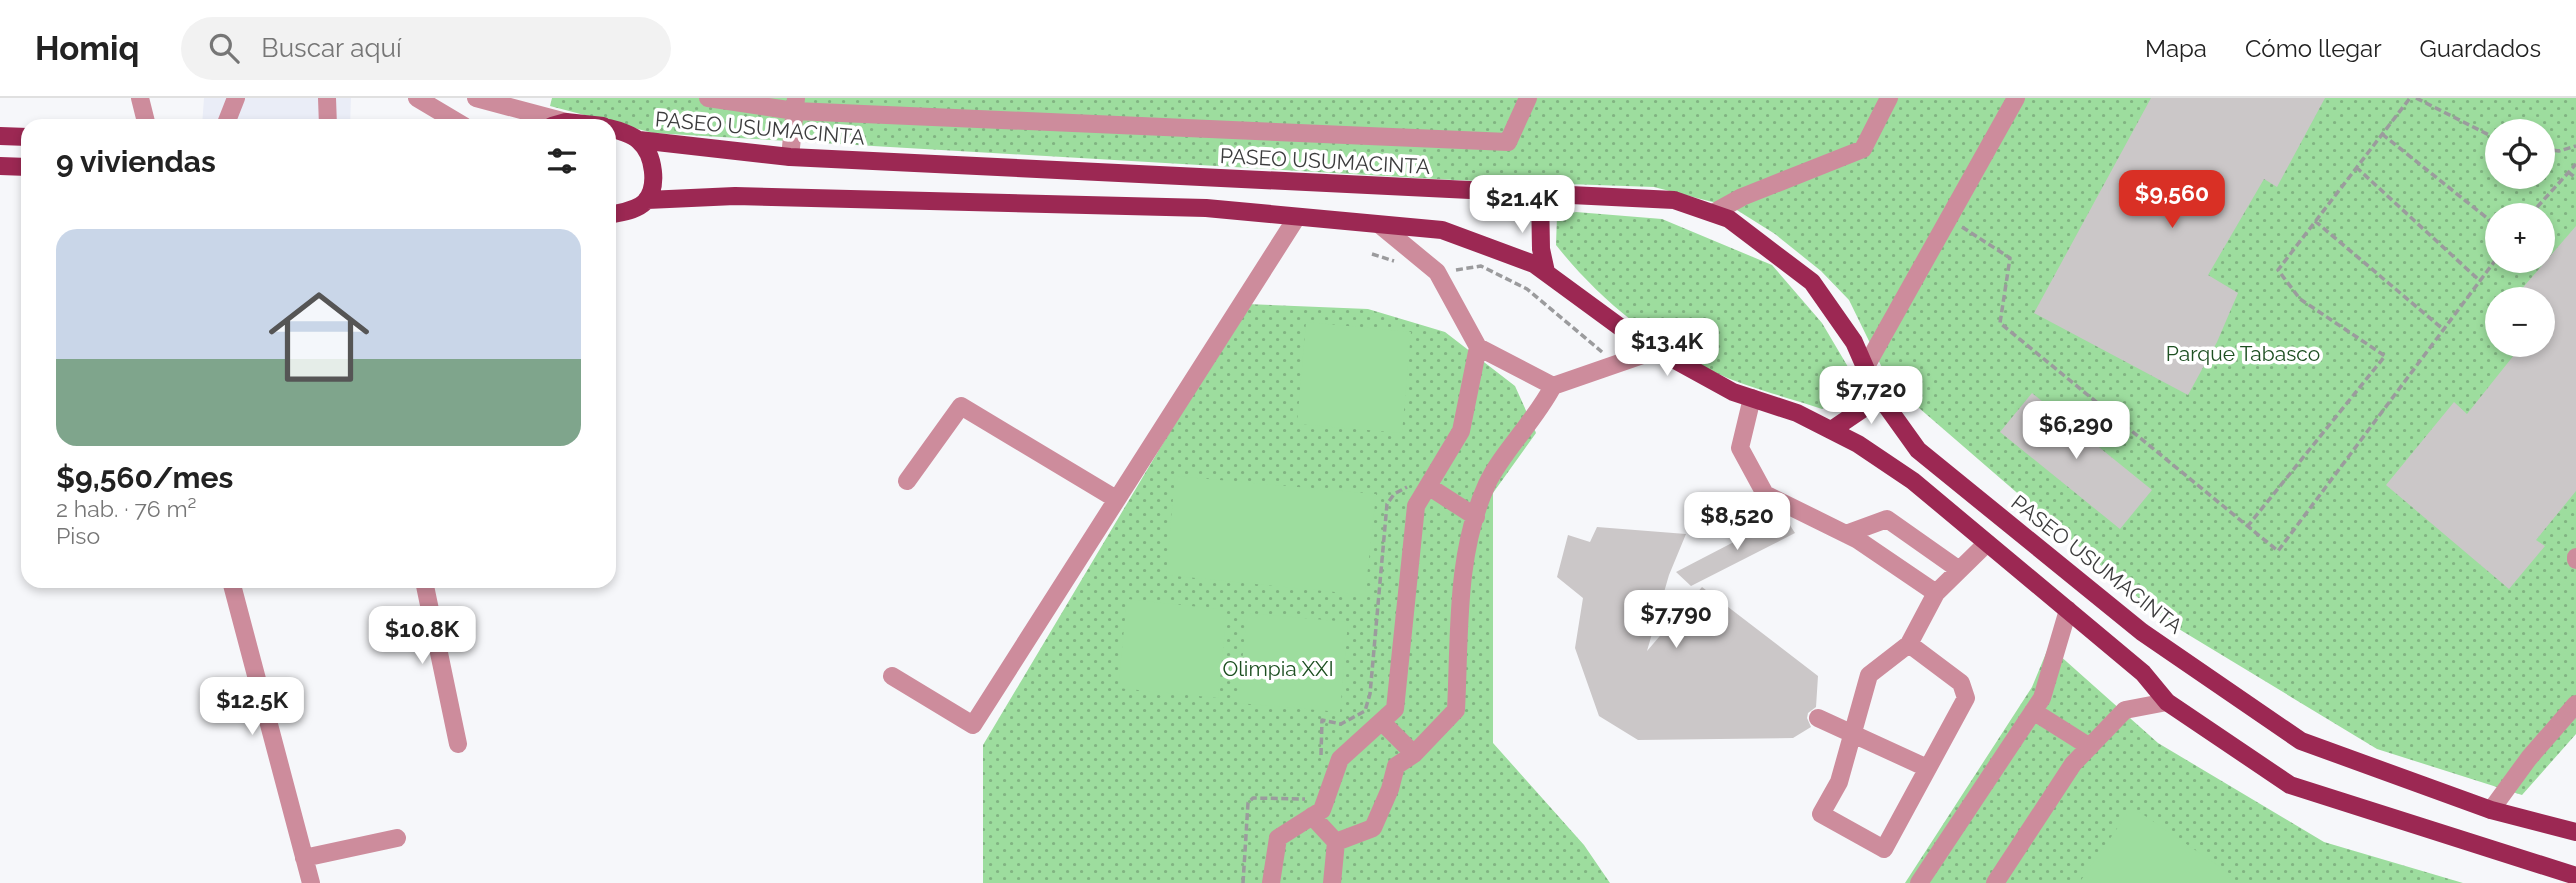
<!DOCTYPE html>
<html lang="es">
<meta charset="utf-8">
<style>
body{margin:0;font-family:Raleway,sans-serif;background:#f2f2f2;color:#222;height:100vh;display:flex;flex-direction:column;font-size:26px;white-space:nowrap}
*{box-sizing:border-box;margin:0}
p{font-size:23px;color:#767676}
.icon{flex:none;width:38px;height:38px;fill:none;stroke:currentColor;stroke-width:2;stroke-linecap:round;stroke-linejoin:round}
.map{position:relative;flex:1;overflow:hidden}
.drawer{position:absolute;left:21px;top:21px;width:595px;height:469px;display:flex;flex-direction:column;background:#fff;border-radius:21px;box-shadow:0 4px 10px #0003}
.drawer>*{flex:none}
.controls{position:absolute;left:2485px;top:21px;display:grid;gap:14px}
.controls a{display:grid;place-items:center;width:70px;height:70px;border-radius:50%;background:#fff;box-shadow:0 4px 10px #0003;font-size:35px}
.price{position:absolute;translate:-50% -60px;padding:0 16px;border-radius:14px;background:#fff;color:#222;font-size:23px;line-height:46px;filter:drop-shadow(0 2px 4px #0008)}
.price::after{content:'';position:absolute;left:50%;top:42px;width:21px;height:16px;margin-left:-10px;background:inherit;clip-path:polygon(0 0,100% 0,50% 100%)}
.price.on{background:#d93025;color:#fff}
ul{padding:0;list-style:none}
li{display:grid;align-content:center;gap:14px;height:371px;padding:0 35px}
li span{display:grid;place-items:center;height:217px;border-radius:21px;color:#555}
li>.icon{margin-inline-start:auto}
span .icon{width:126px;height:126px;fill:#fffc;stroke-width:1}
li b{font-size:30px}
h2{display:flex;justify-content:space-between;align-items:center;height:84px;padding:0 35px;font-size:30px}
header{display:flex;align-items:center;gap:42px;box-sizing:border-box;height:98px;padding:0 35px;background:#fff;border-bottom:2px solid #e0e0e0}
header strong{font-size:33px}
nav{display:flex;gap:38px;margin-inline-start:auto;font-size:24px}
.search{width:490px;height:63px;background:#f2f2f2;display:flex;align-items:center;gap:18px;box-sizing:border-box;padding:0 24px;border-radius:38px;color:#767676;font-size:26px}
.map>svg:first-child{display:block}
.built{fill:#eaedf7}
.grass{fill:url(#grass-dots);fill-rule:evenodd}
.garden{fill:#9ddd9e}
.building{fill:#cbc7c8}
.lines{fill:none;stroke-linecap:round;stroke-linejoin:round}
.path{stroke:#9b9b9d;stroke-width:3.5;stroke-dasharray:7 3.5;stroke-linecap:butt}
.minor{stroke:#cd8c9c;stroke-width:18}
.major{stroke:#9c2853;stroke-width:18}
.labels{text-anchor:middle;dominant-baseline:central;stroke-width:7;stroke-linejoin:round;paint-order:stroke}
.street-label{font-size:21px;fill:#3c3c3d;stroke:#fff}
.park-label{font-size:21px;fill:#1d4f21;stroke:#fff}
</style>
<header>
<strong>Homiq</strong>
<div class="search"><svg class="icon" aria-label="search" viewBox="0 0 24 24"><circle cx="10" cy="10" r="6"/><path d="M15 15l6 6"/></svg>Buscar aquí</div>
<nav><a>Mapa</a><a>Cómo llegar</a><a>Guardados</a></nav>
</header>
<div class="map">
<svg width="2576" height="785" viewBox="0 0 2576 785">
<defs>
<pattern id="grass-dots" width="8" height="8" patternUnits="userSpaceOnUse" patternTransform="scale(1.75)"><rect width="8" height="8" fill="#9ddd9e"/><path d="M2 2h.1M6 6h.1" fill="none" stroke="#81b482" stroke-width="1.8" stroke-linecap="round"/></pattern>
</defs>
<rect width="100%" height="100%" fill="#f6f7fa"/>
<!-- built -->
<path class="built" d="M204,0H351L350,28H202Z"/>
<!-- grass -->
<path class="grass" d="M552,0H2576V636L2522,697L2377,651L2164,522L1889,284L1849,202L1821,173L1775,136L1732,109L1654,89L1454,82L653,35L550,8ZM2497,33H2543V79H2497ZM2497,117H2543V163H2497ZM2497,201H2543V247H2497Z
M1576,114L1662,121L1772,167L1822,225L1851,274L1847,298L1822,311C1787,299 1748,290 1714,274C1654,246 1597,199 1556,147L1557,118Z
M1246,206L1368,211L1445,234L1515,288L1536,335L1493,395V645L1584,747L1610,785H983V647Z
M2049,548L2158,645L2324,744L2463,785H1905L2032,589Z"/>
<!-- garden -->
<path class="garden" d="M1306,224L1411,234L1402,335L1297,326Z
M1175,378L1376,396L1365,497L1166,477Z
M1127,501L1227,512L1218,600L1118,590Z
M1247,515L1348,524L1340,614L1238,605Z
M2132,709L2223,771L2235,785H2079Z"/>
<!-- building -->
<path class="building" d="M2151,0H2325L2277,89L2264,81L2208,177L2238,195L2217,244L2188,297L2034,215Z
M2576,128V393L2536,442L2545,448L2509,491L2386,387L2454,304L2467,316L2522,247H2543V201H2513Z
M2032,295L2152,392L2120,431L2000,334Z
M1784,418L1795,435L1691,488L1676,474Z
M1597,429L1686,436L1669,477L1647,553L1702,489L1818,578L1816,609L1808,615L1807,620L1811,629L1793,640L1638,642L1599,618L1575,550L1583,500L1557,479L1568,437L1590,444Z"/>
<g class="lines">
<!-- path -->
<path class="path" d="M2416,0L2497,41
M2382,36L2497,128
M2543,51L2559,53L2576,48
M2356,69L2480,183
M2568,74L2576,80
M2530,117L2576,66
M2315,123L2444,232
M1962,129L2010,160L2000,225L2278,453L2497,160
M1372,156L1394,163
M1456,172L1481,168L1527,191L1602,254
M2247,429L2385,258L2300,201L2278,172L2410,0
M1321,657L1322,622L1341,626L1365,613L1370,596L1387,406L1394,396L1407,389
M1243,785L1248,705L1253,700L1305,701"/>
<!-- minor -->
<path class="minor" d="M140,0L147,28
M327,0L328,28
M417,0L464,28
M476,0L566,24
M708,0L795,13L1508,44L1528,0
M225,28L236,0
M790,59L796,0
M1713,115L1742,99L1863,51L1889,0
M1380,127L1437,174L1478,249L1553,288L1657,252
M1865,270L2016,0
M1752,300L1740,350L1765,396L1858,442L1936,495
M907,383L961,308L1116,401
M1428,388L1476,419
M1846,436L1887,421L1958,471
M2576,459V462
M231,483L311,785
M424,483L458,646
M1909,546L1961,585L1966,600L1884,751L1821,716L1839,684L1869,577Z
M1909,546L1936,495L1987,445
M892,578L973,627L1297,119
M2033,613L2090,649
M1818,620L1927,670
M1382,624L1414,656
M2491,712L2529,660L2576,606
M1312,718L1336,744
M304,760L397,740
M1271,785L1278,740L1322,712L1340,661L1395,611L1416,408L1461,333L1478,249
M1332,785L1336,744L1373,730L1390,691L1396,668L1414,656L1456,612C1460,536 1455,456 1487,386C1502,354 1535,323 1553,288
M1919,785L2042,600L2068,512
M1995,785L2073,666L2125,612L2167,604"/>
<!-- major -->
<path class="major" d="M552,28L566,24L603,28
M609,30C618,32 633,37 639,43C654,56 659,89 645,104C636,113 621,114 609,117
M0,38L28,39
M639,42L790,59L1674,102L1729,121L1812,184L1854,244L1875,292L1918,352L2142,534L2301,643L2491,712L2576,734
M0,68L28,69
M1540,96L1541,151L1546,174
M647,102L735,98L1206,110L1442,132L1534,166L1635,240L1677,263L1733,294L1797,315L1858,346L1913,383L2143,575L2167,604L2290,687L2576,778
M1833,331L1861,312L1875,292"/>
</g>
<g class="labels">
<!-- street labels -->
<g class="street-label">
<text transform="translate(760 30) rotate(5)">PASEO USUMACINTA</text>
<text transform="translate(1325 63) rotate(3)">PASEO USUMACINTA</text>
<text transform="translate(2097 466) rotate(38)">PASEO USUMACINTA</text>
</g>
<!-- park labels -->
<g class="park-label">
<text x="2243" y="255">Parque Tabasco</text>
<text x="1278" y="570">Olimpia XXI</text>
</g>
</g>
</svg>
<div class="controls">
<a><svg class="icon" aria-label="locate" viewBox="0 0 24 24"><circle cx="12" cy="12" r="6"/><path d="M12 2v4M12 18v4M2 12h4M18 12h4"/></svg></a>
<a>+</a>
<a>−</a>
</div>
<b class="price on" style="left:2172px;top:132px">$9,560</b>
<b class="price" style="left:1522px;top:137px">$21.4K</b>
<b class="price" style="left:1667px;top:280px">$13.4K</b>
<b class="price" style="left:1871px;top:328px">$7,720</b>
<b class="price" style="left:2076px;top:363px">$6,290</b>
<b class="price" style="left:1737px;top:454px">$8,520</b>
<b class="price" style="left:1676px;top:552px">$7,790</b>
<b class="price" style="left:422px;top:568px">$10.8K</b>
<b class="price" style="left:252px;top:639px">$12.5K</b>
<section class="drawer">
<h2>9 viviendas<svg class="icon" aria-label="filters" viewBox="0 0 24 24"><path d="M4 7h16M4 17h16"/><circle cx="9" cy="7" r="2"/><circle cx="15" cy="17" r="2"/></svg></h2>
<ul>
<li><span style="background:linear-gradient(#c9d6e8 60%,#7fa58c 0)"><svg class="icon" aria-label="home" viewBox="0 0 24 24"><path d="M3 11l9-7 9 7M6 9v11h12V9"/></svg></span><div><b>$9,560/mes</b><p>2 hab. · 76 m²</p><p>Piso</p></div></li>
</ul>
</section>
</div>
